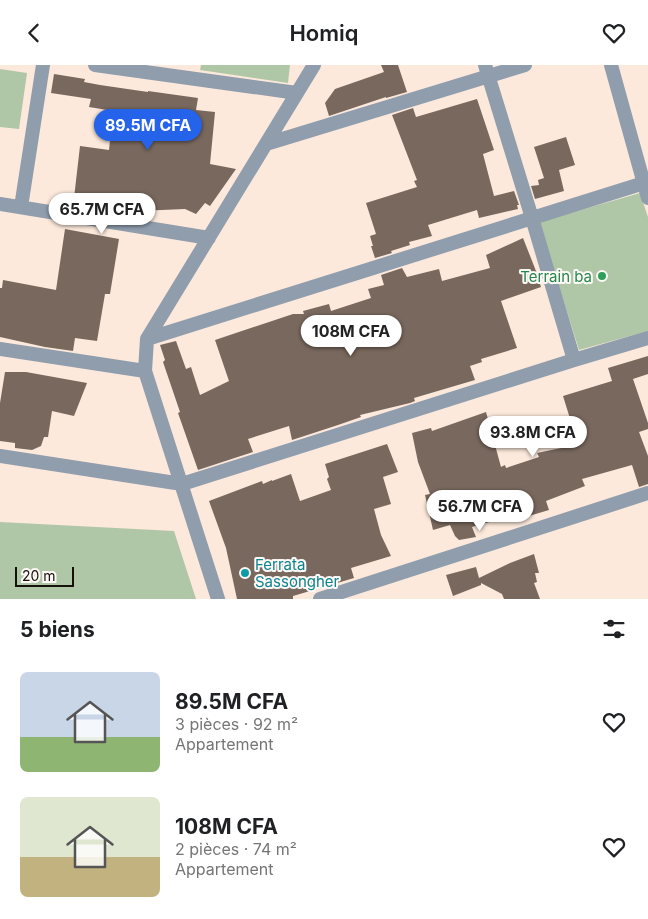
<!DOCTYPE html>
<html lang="fr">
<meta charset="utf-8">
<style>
body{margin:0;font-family:Inter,sans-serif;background:#f6f6f6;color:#202124;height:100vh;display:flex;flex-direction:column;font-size:19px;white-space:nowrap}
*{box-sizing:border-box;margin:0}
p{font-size:16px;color:#757577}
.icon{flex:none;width:28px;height:28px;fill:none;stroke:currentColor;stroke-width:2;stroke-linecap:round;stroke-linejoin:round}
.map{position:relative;height:534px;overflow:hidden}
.side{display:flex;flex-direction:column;background:#fff;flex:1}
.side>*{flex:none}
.scale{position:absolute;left:15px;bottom:12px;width:59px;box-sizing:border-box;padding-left:5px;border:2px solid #16100b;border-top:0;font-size:14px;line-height:18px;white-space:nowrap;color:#16100b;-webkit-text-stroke:4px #fdf9f6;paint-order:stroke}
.price{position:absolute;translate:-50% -42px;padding:0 11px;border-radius:18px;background:#fff;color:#222;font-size:16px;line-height:32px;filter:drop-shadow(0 1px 2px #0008)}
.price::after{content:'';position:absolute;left:50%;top:30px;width:15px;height:11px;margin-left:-8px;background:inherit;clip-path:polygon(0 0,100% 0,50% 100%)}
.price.on{background:#2563eb;color:#fff}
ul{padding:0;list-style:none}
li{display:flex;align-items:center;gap:15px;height:125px;padding:0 20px}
li span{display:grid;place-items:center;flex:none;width:140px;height:100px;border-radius:8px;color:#555}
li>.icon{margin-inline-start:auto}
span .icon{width:60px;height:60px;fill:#fffc;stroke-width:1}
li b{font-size:21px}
h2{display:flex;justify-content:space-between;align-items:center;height:60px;padding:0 20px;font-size:21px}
header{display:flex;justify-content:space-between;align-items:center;height:65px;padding:0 20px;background:#fff;font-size:22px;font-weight:600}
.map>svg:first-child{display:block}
.green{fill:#b0c7a7}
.building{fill:#79685d}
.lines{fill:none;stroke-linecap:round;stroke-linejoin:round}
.minor{stroke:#8f9dad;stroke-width:14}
.leisure-dot{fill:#2e9e5b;stroke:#fdf9f6;stroke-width:2}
.culture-dot{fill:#0f9aa8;stroke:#fdf9f6;stroke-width:2}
.labels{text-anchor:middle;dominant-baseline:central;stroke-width:4;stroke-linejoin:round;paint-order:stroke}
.leisure-label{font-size:15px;fill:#27864d;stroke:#fdf9f6;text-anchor:end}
.culture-label{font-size:15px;fill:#0d838f;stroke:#fdf9f6;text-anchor:start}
</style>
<header><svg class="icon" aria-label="back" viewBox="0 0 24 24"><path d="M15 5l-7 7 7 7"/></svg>Homiq<svg class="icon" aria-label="heart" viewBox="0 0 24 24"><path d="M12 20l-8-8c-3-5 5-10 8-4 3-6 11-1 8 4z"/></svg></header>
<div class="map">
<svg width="648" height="534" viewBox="0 0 648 534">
<rect width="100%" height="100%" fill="#fce9db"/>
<!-- green -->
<path class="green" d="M201,0H290L288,18L200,5Z
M0,4L27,8L19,64L0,62Z
M640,128L648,152V266L579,285L539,157Z
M0,457L174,466L196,534H0Z"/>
<!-- building -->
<path class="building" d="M381,0H398L407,27L386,33V32L329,51L325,38L335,24L384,7Z
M54,9L85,14L84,17L100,20L148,27V26L198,33L196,45L215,47L210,99L236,104L210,141L205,138L196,149L185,144L138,146L130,145V143L99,140L74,133L80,81L109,85L113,46L89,42L91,34L51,28Z
M477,34L494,85L483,89L494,131L514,126L519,140H517L518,144L479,153L477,145L428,160L432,171L409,177L410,180L391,186L392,188L375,193L371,181H373L370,171L376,169L366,138L417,122L414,116L417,115L392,50L413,43L416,52Z
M566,72L575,100L559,105L564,126L535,134L531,121L539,120L538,115L544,113L534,82Z
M65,164L119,174L110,229H105L97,276L75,273L73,286L45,282L0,272V223H2L3,215L56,225Z
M523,173L536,206L541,222L501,236L517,283L481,294L482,297L470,301L475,315L414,333L415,336L410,338L360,350L361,352L338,360L292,375L289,361L248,374L253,387L198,405L178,348L180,347L163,297L165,295L160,280L176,276L186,304L191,302L200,330L229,316L215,275L293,249H304L303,246L329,239L331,246L371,233L368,224L384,220L381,210L402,203L407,212L439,204L442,216L490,203L486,190Z
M648,291V309L633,314L648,358V364L639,367L648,391V419L639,422L632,400L582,414L585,421L546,436L549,445L512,456L510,451L472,462L476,472L459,475L455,471L450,460L433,465L425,430L430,429L418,397L412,368L431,363L432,366L486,347L501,402L505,400L506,403L539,392L537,388L566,382V380L577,376L563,331L612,316L608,303Z
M5,307H26L87,318L74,351L52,346L48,372H44L41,381L32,385L15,383V378L0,376V338Z
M387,379L398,407L383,412L391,439L374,444L381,470L391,491L351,503L354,513L293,531V534H237L226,483L209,436L262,416L263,419L272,415V416L291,409L300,436L331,425L327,414L329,412L325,399Z
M534,489L539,508H535L537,517L534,518L540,534H504L502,529L481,518V520L453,531L446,510L476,502L479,513L510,498Z"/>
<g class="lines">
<!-- minor -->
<path class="minor" d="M95,0L297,28
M485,0L532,153L574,295
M611,0L648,133
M266,79L525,0
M0,139L209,173
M21,142L43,0
M147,274L644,118
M0,284L145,306
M0,391L182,419L574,295L648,273
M218,534L145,306L147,274L314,0
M320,534L648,428"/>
</g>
<!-- markers -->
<circle class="leisure-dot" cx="602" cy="211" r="5"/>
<circle class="culture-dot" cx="245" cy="508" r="5"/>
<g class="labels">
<!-- leisure labels -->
<g class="leisure-label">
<text x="592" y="211">Terrain ba</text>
</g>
<!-- culture labels -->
<g class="culture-label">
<text x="255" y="499">Ferrata<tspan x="255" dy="17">Sassongher</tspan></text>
</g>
</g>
</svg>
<div class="scale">20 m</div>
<b class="price on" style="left:148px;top:86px">89.5M CFA</b>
<b class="price" style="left:102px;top:170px">65.7M CFA</b>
<b class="price" style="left:351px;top:292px">108M CFA</b>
<b class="price" style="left:533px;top:393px">93.8M CFA</b>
<b class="price" style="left:480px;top:467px">56.7M CFA</b>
</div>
<section class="side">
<h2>5 biens<svg class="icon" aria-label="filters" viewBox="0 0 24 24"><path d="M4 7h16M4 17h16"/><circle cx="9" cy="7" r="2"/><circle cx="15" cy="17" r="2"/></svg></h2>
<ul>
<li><span style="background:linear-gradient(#c9d6e8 65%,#8fb573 0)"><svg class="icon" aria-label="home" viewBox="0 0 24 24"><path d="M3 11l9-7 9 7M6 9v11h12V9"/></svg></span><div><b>89.5M CFA</b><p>3 pièces · 92 m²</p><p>Appartement</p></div><svg class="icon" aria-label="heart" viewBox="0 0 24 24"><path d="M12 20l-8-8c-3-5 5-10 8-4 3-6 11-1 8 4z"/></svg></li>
<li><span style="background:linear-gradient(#dfe7d0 60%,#c2b280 0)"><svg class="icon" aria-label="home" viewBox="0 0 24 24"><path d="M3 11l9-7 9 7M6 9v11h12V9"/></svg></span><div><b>108M CFA</b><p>2 pièces · 74 m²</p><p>Appartement</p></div><svg class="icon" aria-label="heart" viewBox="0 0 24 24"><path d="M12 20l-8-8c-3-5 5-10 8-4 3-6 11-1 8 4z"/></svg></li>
</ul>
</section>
